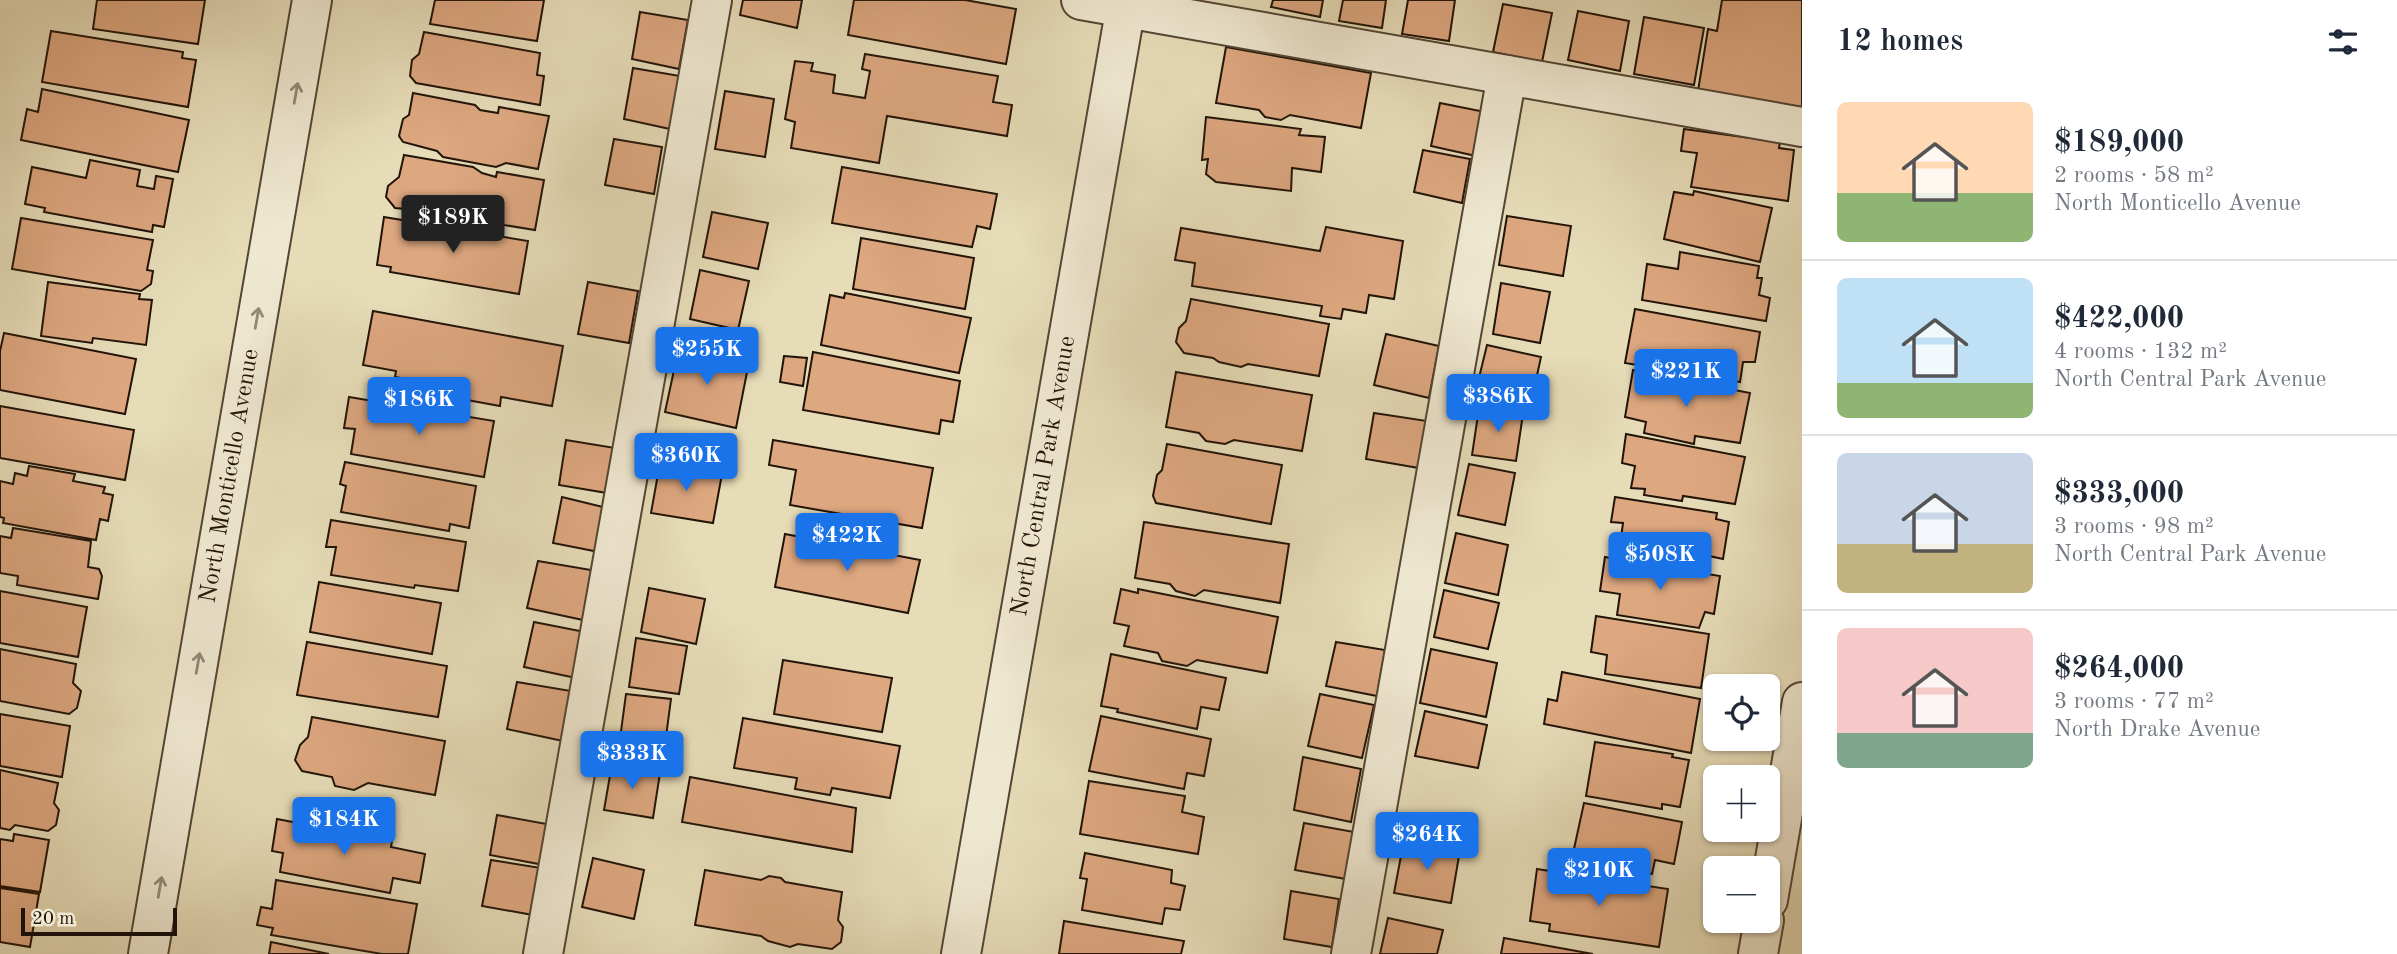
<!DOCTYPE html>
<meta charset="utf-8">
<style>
body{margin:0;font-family:"Old Standard TT",serif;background:#f2f2f3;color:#1f2937;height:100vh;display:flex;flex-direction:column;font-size:26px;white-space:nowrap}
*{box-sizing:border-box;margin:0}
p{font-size:23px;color:#747a83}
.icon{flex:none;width:38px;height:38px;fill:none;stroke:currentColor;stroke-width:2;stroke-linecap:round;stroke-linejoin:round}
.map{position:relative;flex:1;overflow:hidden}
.sheet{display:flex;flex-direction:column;background:#fff;width:595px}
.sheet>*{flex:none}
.fabs{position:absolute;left:1703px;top:674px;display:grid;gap:14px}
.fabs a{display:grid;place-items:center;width:77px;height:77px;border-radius:10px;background:#fff;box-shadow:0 2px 5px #0004;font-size:35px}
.scale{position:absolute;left:21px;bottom:18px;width:156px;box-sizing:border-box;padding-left:7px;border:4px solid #221408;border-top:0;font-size:19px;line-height:24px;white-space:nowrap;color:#221408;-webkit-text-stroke:5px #efe8d1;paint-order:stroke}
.price{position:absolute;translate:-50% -60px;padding:0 16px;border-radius:7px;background:#1a73e8;color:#fff;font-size:23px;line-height:46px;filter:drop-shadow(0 2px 4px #0008)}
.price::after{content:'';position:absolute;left:50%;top:42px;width:21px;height:16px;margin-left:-10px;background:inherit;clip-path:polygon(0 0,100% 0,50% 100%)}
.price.on{background:#222;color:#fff}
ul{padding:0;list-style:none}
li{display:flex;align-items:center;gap:21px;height:175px;padding:0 35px}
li+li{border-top:2px solid #e0e1e3}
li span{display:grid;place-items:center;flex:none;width:196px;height:140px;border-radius:10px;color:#555}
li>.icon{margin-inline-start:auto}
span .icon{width:84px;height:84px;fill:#fffc;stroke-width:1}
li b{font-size:30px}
h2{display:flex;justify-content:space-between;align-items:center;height:84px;padding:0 35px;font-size:30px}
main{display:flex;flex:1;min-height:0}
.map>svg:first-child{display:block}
.building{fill:#dda780;stroke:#221408;stroke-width:2}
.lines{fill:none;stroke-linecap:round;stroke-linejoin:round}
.minor-casing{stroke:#534634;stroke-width:42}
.minor{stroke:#efe8d1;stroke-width:38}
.oneway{stroke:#938977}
.labels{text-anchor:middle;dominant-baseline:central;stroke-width:5;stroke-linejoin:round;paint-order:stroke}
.street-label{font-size:24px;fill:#221408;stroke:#efe8d1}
</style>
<main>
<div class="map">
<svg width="1802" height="954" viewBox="0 0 1802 954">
<rect width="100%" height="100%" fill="#e6dcb8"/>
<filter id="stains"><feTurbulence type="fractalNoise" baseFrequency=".00286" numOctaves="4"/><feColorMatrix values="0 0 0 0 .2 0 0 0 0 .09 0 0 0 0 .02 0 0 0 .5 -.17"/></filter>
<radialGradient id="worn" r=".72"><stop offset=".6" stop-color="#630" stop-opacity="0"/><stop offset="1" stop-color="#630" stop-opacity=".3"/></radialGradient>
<!-- building -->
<path class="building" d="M97,0H205L198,44L93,29Z
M435,0H544L537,41L430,24Z
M743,0H802L797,28L740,15Z
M854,0H965L1016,9L1006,64L848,35Z
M1273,0H1323L1320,17L1271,7Z
M1343,0H1386L1382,28L1339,21Z
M1408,0H1455L1449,41L1402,34Z
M1722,0H1802V107L1698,91L1708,29L1717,31Z
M1503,4L1552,13L1542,62L1493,52Z
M1578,11L1629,21L1620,71L1568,60Z
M640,12L688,20L679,69L632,59Z
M1644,17L1704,28L1694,85L1634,74Z
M51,31L183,52L182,58L196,60L188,107L42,82Z
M424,32L540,53L537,75L544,76L540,105L416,83L410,76L412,60L419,54Z
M1226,47L1371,73L1361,128L1290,115L1281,120L1265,117L1259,110L1216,103Z
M865,54L998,76L993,102L1012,105L1007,136L887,116L879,163L791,148L795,122L785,119L795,61L813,63L811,71L835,75L833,93L865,98L870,71L862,69Z
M633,68L680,76L670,129L624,119Z
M42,89L189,120L178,172L21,140L27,109L38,112Z
M725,91L774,99L765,157L715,149Z
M413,93L475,105L480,110L498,113L499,107L549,116L538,169L506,163L496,167L443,157L437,151L403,142L399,136L403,119L409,115Z
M1440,103L1485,112L1476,156L1431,146Z
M1206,117L1301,129L1299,135L1325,137L1321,172L1292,168L1291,191L1216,182L1206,174L1208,159L1202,160Z
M1684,129L1780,142L1779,148L1794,150L1788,201L1691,187L1697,153L1681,151Z
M614,139L662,147L654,194L605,185Z
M1423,150L1470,159L1462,203L1414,192Z
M404,155L473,167L482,173L496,177L497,172L544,180L535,230L461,218L454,224L436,220L428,211L395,208L386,197L388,186L399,177Z
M90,160L140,170L137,186L154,189L156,176L173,179L164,227L153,225L152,232L44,212L45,208L25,204L32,167L86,178Z
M842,167L997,194L990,229L977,226L972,247L832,223Z
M1694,191L1772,208L1760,262L1664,239L1674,192L1693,195Z
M712,212L768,223L758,269L703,257Z
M1507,216L1571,226L1563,276L1499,265Z
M384,217L528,241L519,294L390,272L391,267L377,265Z
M21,218L153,240L147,270L153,271L151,284L141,291L12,269Z
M1326,227L1403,241L1394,299L1369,295L1366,313L1343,309L1341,319L1320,316L1322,306L1192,286L1195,263L1175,260L1181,228L1320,251Z
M861,238L974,258L965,309L853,289Z
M1680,252L1759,266L1757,278H1762L1759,295L1770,298L1766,321L1642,300L1647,264L1678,269Z
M700,270L749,281L738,330L690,319Z
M48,282L140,294L139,299L152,300L146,345L93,338L92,343L41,336Z
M588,282L638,291L629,343L578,334Z
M1501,283L1550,292L1540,343L1493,334Z
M845,293L971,318L959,373L821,345L830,295L844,298Z
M1191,299L1329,324L1319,376L1248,364L1241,367L1219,362L1213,358L1184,353L1176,342L1179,328L1186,321Z
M1635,309L1760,332L1755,362H1743L1740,382L1625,363Z
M373,311L563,346L552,406L501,397L500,406L423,392L425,382L395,377L396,371L363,365Z
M4,333L136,359L125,414L0,390V351Z
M1386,334L1439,346L1429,398L1374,385Z
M1487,345L1541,357L1531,403L1476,390Z
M679,347L749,362L736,428L665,412Z
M813,352L960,381L953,422L941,420L939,434L803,410Z
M784,356L807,358L803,386L780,382Z
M1633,370L1750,393L1740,443L1695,436L1694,444L1644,433L1646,422L1625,417Z
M1176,372L1312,395L1302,451L1234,440L1225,444L1206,441L1199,433L1166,427Z
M349,397L494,421L484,477L351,454L355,429L344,428Z
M0,406L134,430L125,480L0,458Z
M1479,408L1523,414L1516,461L1472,455Z
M1374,413L1427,421L1419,468L1366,459Z
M1626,434L1745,457L1735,504L1683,496L1682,501L1644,495L1645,489L1631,488L1635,466L1622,463Z
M566,440L615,448L607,493L559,485Z
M773,440L933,468L922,528L790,505L796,470L769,465Z
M1167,444L1282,465L1271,524L1156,503L1153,496L1157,475L1162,470Z
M345,462L476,486L469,528L450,524L449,531L341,512L346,486L340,484Z
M660,463L722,474L713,523L651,513Z
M1469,464L1515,473L1505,525L1458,515Z
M29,466L75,474L73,481L105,487L103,493L113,495L108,521L100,519L96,540L3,523L4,518L0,517V481L13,484L15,473L27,476Z
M562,497L607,508L599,552L553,543Z
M1615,497L1717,513L1716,519L1729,522L1723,559L1709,556L1708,562L1671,556V562L1633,555V548L1620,546L1623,523L1611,522Z
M331,520L466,542L458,591L415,585L414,588L331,575L336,547H326Z
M1144,522L1289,544L1280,603L1204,590L1195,596L1176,591L1170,584L1135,578Z
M13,528L91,541L88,567L99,569L102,576L98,599L17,585L18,576L0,573V536L11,538Z
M1456,533L1508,545L1498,595L1445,583Z
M785,534L920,560L908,613L775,587Z
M1605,557L1720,576L1714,614L1705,612L1699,628L1617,615L1620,594L1600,591Z
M538,561L591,570L583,620L527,608Z
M319,582L441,603L432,654L310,632Z
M649,588L705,599L696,644L641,632Z
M1121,589L1138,593V589L1278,617L1267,673L1197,660L1187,666L1162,661L1158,653L1124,646L1129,626L1114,623Z
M1444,590L1499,603L1488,649L1434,637Z
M0,591L87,607L78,657L0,643Z
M1596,616L1709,634L1701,688L1605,674L1607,655L1591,652Z
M534,622L585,632L576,678L524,667Z
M636,638L687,646L679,694L629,687Z
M307,642L447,666L438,717L297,695Z
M1336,642L1385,650L1377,696L1326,686Z
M0,649L76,664L73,683L81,691L77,708L69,714L0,701Z
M1431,649L1497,663L1486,717L1420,703Z
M1111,654L1226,678L1219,710L1201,707L1197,729L1117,712L1118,709L1101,706Z
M783,660L892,678L882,732L774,714Z
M1562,672L1700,699L1691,753L1544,724L1548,699L1557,701Z
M517,682L571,691L563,741L507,729Z
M626,694L671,699L664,752L619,746Z
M1320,694L1374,705L1362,758L1308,746Z
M1425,711L1487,725L1478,768L1415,756Z
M0,714L70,726L62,777L0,766Z
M1101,716L1211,739L1204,776L1187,773L1184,789L1089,771Z
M312,717L445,741L435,795L368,783L354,790L335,786L332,777L302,771L295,760L300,745L308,737Z
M743,718L900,746L890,798L832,788L830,795L795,789L797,778L734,768Z
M1595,742L1673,754L1672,757L1689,760L1680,807L1662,804V809L1586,796Z
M1303,757L1361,769L1351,822L1294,810Z
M612,764L660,773L653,818L604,810Z
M0,770L58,783L54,803L59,810L56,825L48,831L15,825L10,830L0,828Z
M690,777L856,808L852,852L682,822Z
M1089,781L1185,796L1182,812L1204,817L1198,854L1080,834Z
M1584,803L1682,822L1674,864L1655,860L1652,874L1572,858Z
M497,815L552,825L544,865L490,855Z
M277,819L392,841L391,847L425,854L420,883L393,878L390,893L280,872L283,853L272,851Z
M1304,823L1354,832L1346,879L1295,870Z
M14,834L49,840L40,892L0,886V839L13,841Z
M1404,840L1460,850L1451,903L1394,893Z
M1085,853L1172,870L1171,883L1185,886L1180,910L1165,908L1162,924L1082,910L1087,879L1080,878Z
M593,858L644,870L634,919L582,907Z
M491,860L541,868L533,915L482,906Z
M1537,869L1668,889L1659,947L1549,931L1550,924L1530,921Z
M705,870L761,880L769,876L781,878L785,882L842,892L838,920L843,927L841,942L832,949L798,944L790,947L768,941L761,936L695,925Z
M276,880L417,904L408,954H382L271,935L273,928L257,925L261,907L272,909Z
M0,888L39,894L30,947L0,942Z
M1291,891L1339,899L1332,947L1284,939Z
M1388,918L1443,930L1437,954H1380Z
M1064,921L1184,941L1181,954H1059Z
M1504,938L1593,954H1501Z
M271,942L329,954H269Z"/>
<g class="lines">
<defs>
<g id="minor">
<path d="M1081,0L1802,127"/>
<path d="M1768,900L1802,702"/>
<path id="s1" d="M148,954L312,0"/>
<path d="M543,954L712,0"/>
<path id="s2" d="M961,954L1127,0"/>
<path d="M1351,954L1507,75"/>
<path d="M1758,954L1764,920"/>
</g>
</defs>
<!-- minor casing -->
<use href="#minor" class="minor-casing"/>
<!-- minor -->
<use href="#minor" class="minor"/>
</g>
<!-- one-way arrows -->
<defs><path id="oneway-shaft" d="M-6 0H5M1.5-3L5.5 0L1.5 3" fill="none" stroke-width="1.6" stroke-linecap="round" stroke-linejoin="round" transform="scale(1.75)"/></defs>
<g class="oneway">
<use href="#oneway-shaft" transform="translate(296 93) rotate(-80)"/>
<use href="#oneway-shaft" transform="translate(257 318) rotate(-80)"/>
<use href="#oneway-shaft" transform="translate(198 663) rotate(-80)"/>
<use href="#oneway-shaft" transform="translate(160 887) rotate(-80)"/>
</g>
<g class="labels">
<!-- street labels -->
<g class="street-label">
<text stroke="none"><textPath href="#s1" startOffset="485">North Monticello Avenue</textPath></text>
<text stroke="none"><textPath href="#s2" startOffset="485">North Central Park Avenue</textPath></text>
</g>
</g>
<rect width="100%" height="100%" filter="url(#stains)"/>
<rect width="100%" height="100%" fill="url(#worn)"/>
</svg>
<div class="fabs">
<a><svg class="icon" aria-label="locate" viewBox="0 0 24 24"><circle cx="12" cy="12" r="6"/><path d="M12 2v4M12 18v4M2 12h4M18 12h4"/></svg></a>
<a>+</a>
<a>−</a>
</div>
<div class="scale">20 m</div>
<b class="price on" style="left:453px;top:255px">$189K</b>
<b class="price" style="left:707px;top:387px">$255K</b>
<b class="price" style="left:1686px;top:409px">$221K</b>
<b class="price" style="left:1498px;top:434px">$386K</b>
<b class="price" style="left:419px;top:437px">$186K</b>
<b class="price" style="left:686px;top:493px">$360K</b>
<b class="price" style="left:847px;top:573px">$422K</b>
<b class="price" style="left:1660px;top:592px">$508K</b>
<b class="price" style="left:632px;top:791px">$333K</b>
<b class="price" style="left:344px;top:857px">$184K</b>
<b class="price" style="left:1427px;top:872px">$264K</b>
<b class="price" style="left:1599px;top:908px">$210K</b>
</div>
<section class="sheet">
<h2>12 homes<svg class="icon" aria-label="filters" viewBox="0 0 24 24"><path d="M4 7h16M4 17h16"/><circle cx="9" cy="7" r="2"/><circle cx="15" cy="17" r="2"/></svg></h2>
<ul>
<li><span style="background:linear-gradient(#ffd9b3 65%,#8fb573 0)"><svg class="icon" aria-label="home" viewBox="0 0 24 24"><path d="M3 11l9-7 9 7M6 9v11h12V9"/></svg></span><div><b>$189,000</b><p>2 rooms · 58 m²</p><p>North Monticello Avenue</p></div></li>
<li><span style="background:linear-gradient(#bfe0f5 75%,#8fb573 0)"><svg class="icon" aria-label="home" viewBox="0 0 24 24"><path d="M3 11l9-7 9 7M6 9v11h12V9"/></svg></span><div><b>$422,000</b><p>4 rooms · 132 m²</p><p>North Central Park Avenue</p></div></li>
<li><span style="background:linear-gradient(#c9d6e8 65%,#c2b280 0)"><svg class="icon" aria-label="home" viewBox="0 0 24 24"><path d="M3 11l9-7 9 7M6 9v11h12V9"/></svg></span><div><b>$333,000</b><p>3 rooms · 98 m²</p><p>North Central Park Avenue</p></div></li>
<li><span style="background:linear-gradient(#f6c9c9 75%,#7fa58c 0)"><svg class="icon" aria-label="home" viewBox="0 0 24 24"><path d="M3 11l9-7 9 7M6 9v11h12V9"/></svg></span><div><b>$264,000</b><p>3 rooms · 77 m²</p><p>North Drake Avenue</p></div></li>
</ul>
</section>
</main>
